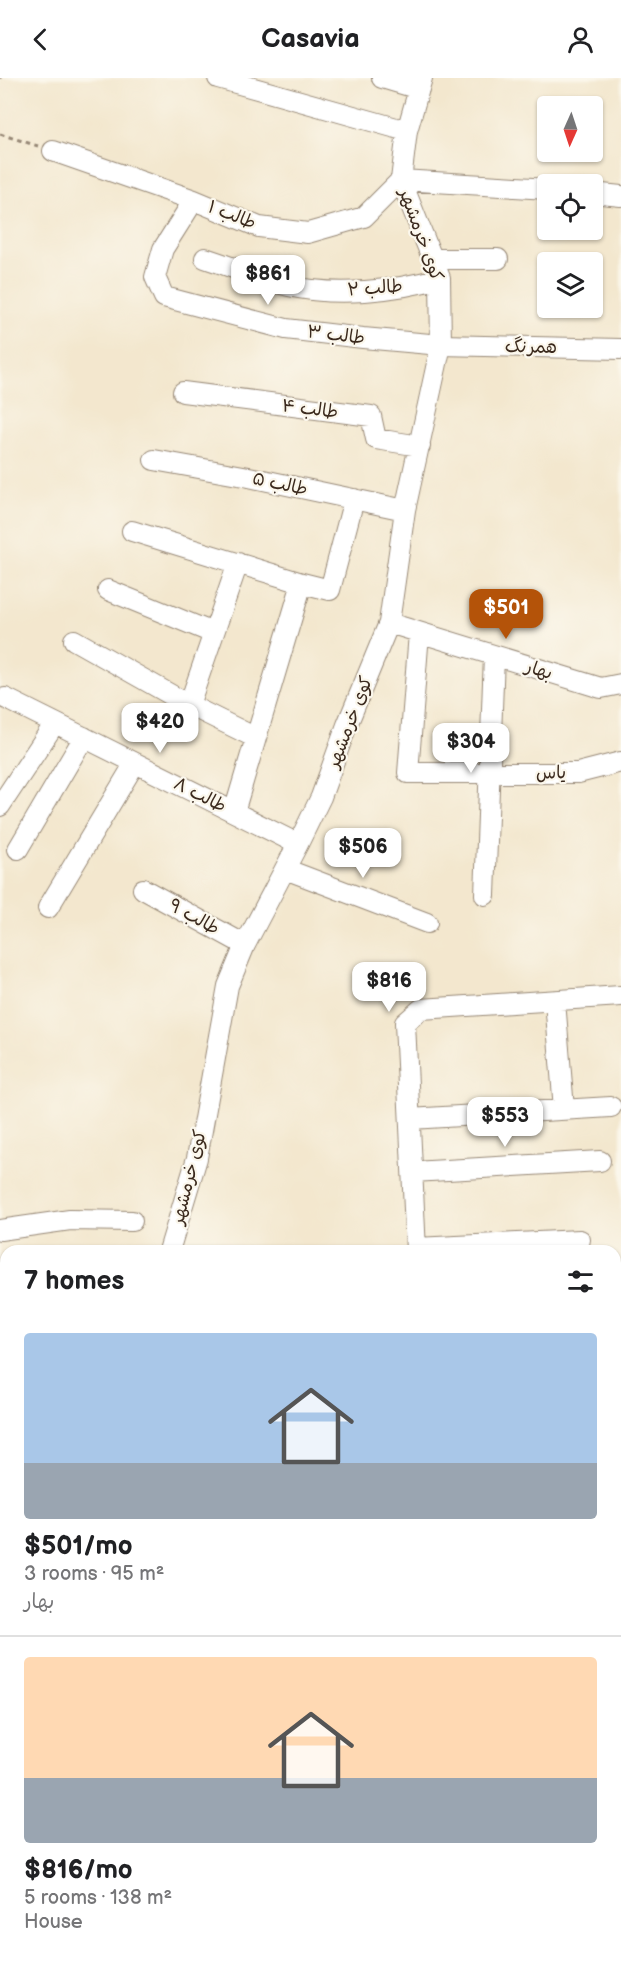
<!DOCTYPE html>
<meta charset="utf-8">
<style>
body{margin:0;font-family:"Balsamiq Sans","Playpen Sans Arabic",sans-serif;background:#f6f6f6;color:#202124;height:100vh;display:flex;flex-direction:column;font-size:22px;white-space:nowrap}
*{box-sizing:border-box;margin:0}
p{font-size:20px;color:#757577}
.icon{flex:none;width:33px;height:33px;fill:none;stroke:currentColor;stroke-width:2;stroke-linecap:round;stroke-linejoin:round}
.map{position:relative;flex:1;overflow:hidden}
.panel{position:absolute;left:0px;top:1167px;width:621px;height:722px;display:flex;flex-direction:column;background:#fff;border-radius:18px 18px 0 0;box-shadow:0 2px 4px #0004}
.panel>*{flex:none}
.needle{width:39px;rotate:183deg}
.buttons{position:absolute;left:537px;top:18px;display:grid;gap:12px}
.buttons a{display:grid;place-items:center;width:66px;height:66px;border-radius:6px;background:#fff;box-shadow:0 2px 4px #0004;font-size:30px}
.price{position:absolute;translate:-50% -51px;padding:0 14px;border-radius:12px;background:#fff;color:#222;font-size:20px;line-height:39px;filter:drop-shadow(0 2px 3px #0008)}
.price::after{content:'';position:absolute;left:50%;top:36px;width:18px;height:14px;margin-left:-9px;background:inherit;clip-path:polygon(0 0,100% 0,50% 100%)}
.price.on{background:#b45309;color:#fff}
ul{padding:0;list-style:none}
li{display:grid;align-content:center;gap:12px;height:318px;padding:0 24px}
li+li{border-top:2px solid #e0e0e0}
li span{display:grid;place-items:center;height:186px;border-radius:6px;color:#555}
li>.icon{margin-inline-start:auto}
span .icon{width:108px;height:108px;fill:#fffc;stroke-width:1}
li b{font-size:26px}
h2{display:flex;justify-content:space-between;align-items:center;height:72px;padding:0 24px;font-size:26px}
header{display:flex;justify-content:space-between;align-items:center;height:78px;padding:0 24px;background:#fff;font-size:27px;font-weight:700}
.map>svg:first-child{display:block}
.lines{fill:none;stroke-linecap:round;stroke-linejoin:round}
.street-casing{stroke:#978876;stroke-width:22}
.secondary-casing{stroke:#978876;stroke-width:30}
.path{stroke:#978876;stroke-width:3;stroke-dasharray:4.5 4.5;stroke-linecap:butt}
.street{stroke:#fff;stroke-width:20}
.secondary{stroke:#fff;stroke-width:27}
.labels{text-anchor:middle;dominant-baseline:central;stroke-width:4.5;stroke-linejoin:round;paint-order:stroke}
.street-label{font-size:18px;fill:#3b2a1e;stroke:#fbf7ec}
</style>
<header><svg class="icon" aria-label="back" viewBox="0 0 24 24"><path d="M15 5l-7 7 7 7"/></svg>Casavia<svg class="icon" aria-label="person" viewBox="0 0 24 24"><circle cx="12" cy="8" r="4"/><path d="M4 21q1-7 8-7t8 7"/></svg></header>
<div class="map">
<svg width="621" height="1888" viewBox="0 0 621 1888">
<rect width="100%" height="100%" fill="#fbf7ec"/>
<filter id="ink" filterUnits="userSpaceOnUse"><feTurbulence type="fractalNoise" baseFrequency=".0167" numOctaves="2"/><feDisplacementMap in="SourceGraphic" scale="12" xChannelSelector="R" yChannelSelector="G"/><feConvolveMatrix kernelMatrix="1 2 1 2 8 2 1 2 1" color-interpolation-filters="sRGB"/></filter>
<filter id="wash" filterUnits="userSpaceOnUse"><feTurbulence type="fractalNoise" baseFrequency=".008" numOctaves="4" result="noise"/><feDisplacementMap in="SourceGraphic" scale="24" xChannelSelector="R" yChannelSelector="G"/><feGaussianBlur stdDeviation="1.35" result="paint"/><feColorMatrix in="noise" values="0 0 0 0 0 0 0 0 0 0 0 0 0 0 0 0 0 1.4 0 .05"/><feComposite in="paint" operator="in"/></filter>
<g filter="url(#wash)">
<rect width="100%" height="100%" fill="#f3e7ce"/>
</g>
<g filter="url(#ink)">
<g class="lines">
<defs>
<path id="street" d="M218,0L407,53
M382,0L419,11
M53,73L194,122L259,149L308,155L364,139L401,102L548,111
M592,115L621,118
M194,122L163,171L155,199L164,219L286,251L363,260L441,267L621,271
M205,180C233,189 260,201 289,208C335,219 395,213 440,200
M433,181H498
M183,314L371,338L376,361L420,368
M154,382L249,399L405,432
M132,453L302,505
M108,512L213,555
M389,545L601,610L621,606
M419,555L408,695H578L621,684
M74,562L189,627L256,660
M5,620L298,766
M189,627L238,485
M0,728L55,645
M234,734L302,505L330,512L354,421
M18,771L84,659
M285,791L427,845
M143,811L245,867
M485,817L494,578
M48,830L135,685
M555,923L564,1031
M410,1041L611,1029
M413,1094L600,1083
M0,1152L70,1142L132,1143
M416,1170L580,1162
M169,1173L197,1080L228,908L245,867L298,766L321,719L347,647L389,545L405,432L441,267L440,200L401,102L407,53L422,0
M416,1173L405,945L421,931L621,918
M615,1235L621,1220
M0,1272L6,1271
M0,1398L6,1397
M615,1511L621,1516
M0,1521L6,1520
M615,1623L621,1632
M0,1642H6
M0,1781L6,1782
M496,1882L498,1888"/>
<path id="secondary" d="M615,1614L621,1610
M424,1888L431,1882"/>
</defs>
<!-- street casing -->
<use href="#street" class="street-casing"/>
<!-- secondary casing -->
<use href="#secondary" class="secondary-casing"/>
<!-- path -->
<path class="path" d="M0,1V0
M0,56L38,68"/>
<!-- street -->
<use href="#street" class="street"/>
<!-- secondary -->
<use href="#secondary" class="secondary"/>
</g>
</g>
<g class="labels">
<!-- street labels -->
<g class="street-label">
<text transform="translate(232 137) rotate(21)">طالب ۱</text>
<text transform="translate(421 157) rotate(70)">کوی خرمشهر</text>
<text transform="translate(375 210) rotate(-4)">طالب ۲</text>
<text transform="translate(336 257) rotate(7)">طالب ۳</text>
<text transform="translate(531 269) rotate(1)">همرنگ</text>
<text transform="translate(310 331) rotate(7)">طالب ۴</text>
<text transform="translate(280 406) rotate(12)">طالب ۵</text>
<text transform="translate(539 592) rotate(18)">بهار</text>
<text transform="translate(350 644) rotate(-69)">کوی خرمشهر</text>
<text transform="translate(551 695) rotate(-1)">یاس</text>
<text transform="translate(200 717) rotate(27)">طالب ۸</text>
<text transform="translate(194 839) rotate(29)">طالب ۹</text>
<text transform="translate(189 1099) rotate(-76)">کوی خرمشهر</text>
</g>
</g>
</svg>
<div class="buttons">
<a><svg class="needle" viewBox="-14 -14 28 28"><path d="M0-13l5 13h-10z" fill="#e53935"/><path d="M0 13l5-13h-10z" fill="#757577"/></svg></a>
<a><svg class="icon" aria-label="locate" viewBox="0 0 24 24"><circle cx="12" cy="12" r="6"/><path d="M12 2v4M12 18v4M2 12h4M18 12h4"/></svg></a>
<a><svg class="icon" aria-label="layers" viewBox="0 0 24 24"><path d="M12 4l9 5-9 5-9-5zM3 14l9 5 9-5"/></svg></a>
</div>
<b class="price" style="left:268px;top:228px">$861</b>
<b class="price on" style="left:506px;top:562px">$501</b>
<b class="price" style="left:160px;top:676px">$420</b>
<b class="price" style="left:471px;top:696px">$304</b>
<b class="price" style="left:363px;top:801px">$506</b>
<b class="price" style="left:389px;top:935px">$816</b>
<b class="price" style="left:505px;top:1070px">$553</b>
<section class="panel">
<h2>7 homes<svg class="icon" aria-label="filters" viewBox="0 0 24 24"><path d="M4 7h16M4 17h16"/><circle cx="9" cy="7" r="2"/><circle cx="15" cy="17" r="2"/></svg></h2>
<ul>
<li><span style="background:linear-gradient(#a9c7e8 70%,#9aa5b1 0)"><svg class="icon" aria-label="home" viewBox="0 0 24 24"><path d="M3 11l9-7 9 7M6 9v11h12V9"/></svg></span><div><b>$501/mo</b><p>3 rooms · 95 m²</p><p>بهار</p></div></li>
<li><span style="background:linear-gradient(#ffd9b3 65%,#9aa5b1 0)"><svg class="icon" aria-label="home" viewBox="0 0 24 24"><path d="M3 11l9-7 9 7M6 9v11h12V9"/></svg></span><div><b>$816/mo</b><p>5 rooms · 138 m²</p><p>House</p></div></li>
</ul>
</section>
</div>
